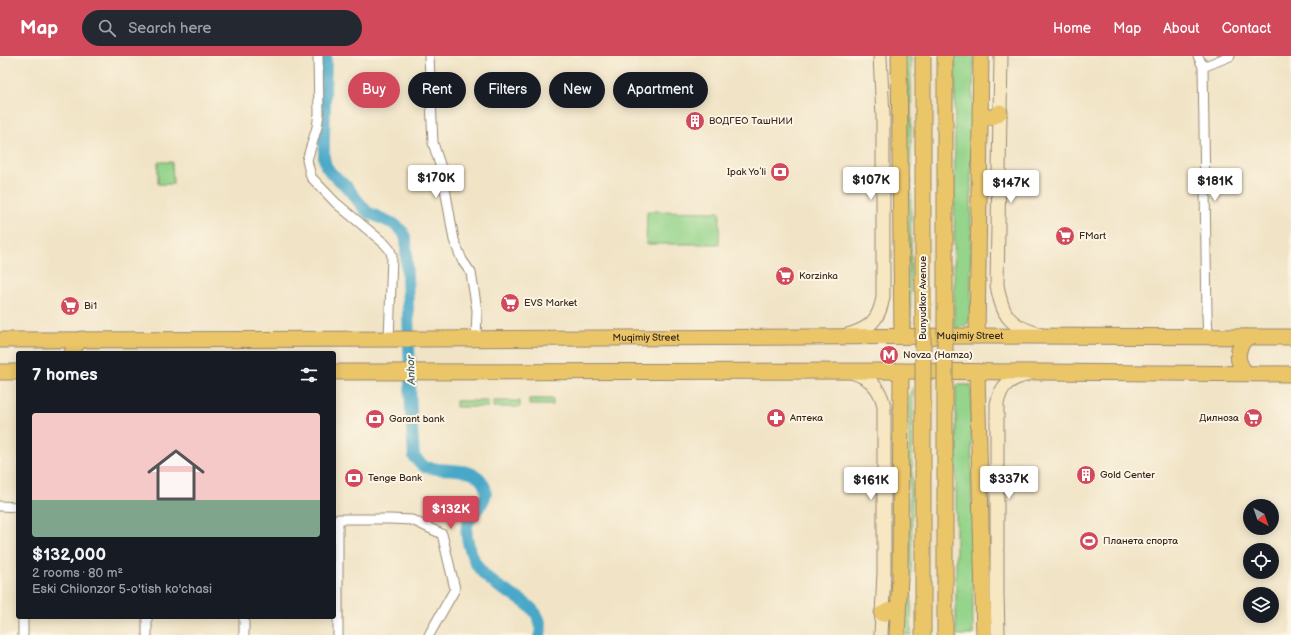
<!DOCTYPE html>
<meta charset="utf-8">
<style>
body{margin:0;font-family:"Balsamiq Sans",sans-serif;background:#242831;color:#f1f3f6;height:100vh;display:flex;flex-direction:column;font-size:15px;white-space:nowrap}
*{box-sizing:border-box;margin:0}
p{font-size:13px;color:#9ea1a6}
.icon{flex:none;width:22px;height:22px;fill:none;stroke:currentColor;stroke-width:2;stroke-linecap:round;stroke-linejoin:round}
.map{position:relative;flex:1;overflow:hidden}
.drawer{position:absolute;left:16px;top:295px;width:320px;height:268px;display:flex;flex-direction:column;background:#171b24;border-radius:4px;box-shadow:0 2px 10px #0003}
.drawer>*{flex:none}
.hud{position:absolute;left:348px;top:16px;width:380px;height:36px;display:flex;gap:8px}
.needle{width:26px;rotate:140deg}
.controls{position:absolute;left:1243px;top:443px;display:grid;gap:8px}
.controls a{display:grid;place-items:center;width:36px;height:36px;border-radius:50%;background:#171b24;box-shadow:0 2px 10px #0003;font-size:20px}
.price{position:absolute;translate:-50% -34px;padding:0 9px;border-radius:4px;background:#fff;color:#222;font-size:13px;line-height:26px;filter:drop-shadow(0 1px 2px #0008)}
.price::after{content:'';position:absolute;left:50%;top:24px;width:12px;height:9px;margin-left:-6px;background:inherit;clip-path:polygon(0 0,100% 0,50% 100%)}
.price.active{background:#d1495b;color:#fff}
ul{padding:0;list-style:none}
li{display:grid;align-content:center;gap:8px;height:212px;padding:0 16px}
li span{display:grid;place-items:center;height:124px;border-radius:4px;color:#555}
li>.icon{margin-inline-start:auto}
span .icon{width:72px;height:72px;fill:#fffc;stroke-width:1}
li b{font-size:17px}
h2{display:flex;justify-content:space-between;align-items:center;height:48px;padding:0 16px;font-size:17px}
.pill{padding:0 14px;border-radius:18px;background:#171b24;box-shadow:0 2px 10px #0003;font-size:14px;line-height:36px}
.pill.active{background:#d1495b;color:#fff}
header{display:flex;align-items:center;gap:24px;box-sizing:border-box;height:56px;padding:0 20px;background:#d1495b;color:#fff}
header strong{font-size:19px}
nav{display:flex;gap:22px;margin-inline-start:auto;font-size:14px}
.search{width:280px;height:36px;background:#242831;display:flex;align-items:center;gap:10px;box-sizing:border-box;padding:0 14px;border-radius:22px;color:#9ea1a6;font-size:15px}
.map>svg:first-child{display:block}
.green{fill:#95d48b;stroke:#687f54}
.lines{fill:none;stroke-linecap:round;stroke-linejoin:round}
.canal{stroke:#49a8c8;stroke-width:12}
.street-casing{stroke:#968772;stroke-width:11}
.secondary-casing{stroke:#968772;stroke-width:15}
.primary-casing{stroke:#968772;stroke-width:17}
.street{stroke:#fff;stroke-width:9}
.secondary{stroke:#f7e8c3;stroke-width:13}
.primary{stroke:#ebc669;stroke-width:15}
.primary-bridge-casing{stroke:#968772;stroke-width:17;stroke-linecap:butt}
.primary-bridge{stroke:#ebc669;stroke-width:15}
.labels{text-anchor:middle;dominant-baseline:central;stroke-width:4;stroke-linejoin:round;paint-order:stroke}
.poi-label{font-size:10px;fill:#3b2a1e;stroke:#fcf5e5;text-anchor:start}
.street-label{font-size:10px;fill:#3b2a1e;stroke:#fcf5e5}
.water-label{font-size:11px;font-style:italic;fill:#415c62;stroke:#fcf5e5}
</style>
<header>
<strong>Map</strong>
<div class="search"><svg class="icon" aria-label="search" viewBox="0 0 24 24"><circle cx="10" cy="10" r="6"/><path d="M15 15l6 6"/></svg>Search here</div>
<nav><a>Home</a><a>Map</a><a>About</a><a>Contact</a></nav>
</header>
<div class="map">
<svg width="1291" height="579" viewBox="0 0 1291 579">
<rect width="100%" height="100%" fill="#fcf5e5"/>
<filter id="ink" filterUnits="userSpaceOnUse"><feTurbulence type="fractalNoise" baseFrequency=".025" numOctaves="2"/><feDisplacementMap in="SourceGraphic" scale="8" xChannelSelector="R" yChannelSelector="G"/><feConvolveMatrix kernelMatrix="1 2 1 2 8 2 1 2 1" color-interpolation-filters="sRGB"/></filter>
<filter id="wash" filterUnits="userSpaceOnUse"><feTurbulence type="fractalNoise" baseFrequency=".012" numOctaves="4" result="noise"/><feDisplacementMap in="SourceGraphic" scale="16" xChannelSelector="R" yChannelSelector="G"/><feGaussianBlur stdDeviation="0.9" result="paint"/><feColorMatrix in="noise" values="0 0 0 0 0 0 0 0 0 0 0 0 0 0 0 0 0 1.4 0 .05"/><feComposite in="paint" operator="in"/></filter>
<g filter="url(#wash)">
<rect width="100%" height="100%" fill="#f1e4c6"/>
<!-- green -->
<path class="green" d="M906,0H911V272L908,269V133Z
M955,0H974L971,115V256C970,267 966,273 954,272Z
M158,106H172L173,128H158Z
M647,155L720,156L719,188H646Z
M956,329H971L973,579H956Z
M913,331L911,579H905L909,512V339Z
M529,343H553V349H529Z
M456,345H488V351H456Z
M493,345H520V351H493Z"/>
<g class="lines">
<!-- canal -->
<path class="canal" d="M326,0L324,80V102L326,110L331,117L346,130L367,156L394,168L403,176L406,183L411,358L414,401C417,404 421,408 425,411C429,412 434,412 437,413C451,414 472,413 481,424C496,444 471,454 467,470C465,480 470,496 475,506C480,515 489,524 498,530C515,542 546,552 540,579"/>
</g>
</g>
<g filter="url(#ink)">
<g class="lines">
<defs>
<path id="street" d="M318,0L319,58L317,71L307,104L311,121L336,147L385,188L390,194L392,200L389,284
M429,0L433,87L442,115L454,184L462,204L471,217L477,254L476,283
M1198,0L1203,11L1207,258L1208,281
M1203,11L1230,0
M0,450L18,451
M23,561V579
M147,561V579
M244,561V579
M338,579V463H390L412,464L442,478L455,533L429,579"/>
<path id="secondary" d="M1001,0L997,229C1002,258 1008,270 1039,278
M847,279C869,273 879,265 883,241V60L880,0
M851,316C869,321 880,331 884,350V516L881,579
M998,579L997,537V348C1001,328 1010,323 1029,318"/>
<g id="primary">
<path d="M899,0L902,280"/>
<path d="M980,55C986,63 993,63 1000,56"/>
<path d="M977,280L981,0"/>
<path id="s1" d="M0,284L429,283L977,280L1291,281"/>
<path d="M72,297L75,290L82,283"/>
<path d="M0,316H18"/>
<path d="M334,316L901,315L1291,318"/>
<path d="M977,316L984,579"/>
<path d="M1246,317C1235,305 1236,293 1247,281"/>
<path d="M882,558L890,554L895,556L898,559"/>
<path d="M897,579L900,521L901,315"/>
</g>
</defs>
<!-- street casing -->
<use href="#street" class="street-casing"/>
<!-- secondary casing -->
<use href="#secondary" class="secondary-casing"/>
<!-- primary casing -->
<use href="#primary" class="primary-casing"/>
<!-- street -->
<use href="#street" class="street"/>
<!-- secondary -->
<use href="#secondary" class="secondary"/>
<!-- primary -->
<use href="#primary" class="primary"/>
<defs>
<path id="primary-bridge" d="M923,0V579
M945,0V579"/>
</defs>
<!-- primary-bridge casing -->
<use href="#primary-bridge" class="primary-bridge-casing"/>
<!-- primary-bridge -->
<use href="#primary-bridge" class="primary-bridge"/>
</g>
</g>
<!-- icons -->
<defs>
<symbol id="building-disc" viewBox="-11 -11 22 22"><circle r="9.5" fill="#d1495b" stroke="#fcf5e5"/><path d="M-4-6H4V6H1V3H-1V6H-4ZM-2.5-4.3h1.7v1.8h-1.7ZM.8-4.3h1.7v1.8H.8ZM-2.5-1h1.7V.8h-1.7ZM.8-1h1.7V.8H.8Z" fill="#fff"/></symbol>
<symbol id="bank-disc" viewBox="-11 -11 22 22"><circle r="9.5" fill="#d1495b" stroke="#fcf5e5"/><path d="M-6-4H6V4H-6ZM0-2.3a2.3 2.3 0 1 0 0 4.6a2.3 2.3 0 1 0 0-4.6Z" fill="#fff"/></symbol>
<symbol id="supermarket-disc" viewBox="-11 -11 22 22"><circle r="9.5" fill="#d1495b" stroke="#fcf5e5"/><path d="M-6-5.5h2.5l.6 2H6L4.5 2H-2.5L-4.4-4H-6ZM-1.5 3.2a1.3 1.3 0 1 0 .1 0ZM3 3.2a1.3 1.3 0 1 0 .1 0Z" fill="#fff"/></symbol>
<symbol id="metro-disc" viewBox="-11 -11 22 22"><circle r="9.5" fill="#d1495b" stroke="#fcf5e5"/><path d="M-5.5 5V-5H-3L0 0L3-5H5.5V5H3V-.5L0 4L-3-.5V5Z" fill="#fff"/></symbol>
<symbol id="pharmacy-disc" viewBox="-11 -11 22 22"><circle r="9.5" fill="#d1495b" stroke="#fcf5e5"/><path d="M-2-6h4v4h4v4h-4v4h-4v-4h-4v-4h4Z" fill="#fff"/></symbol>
<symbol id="stadium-disc" viewBox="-11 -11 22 22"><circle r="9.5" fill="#d1495b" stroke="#fcf5e5"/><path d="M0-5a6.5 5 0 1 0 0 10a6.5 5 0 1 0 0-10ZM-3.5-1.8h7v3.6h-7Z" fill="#fff"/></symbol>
</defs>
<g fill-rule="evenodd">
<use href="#building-disc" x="684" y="54" width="22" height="22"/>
<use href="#bank-disc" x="769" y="105" width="22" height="22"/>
<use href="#supermarket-disc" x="1054" y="169" width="22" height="22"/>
<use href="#supermarket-disc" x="774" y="209" width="22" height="22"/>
<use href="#supermarket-disc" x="499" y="236" width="22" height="22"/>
<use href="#supermarket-disc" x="59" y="239" width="22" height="22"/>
<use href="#metro-disc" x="878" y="288" width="22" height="22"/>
<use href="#pharmacy-disc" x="765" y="351" width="22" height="22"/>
<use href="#supermarket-disc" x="1242" y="351" width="22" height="22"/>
<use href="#bank-disc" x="364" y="352" width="22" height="22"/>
<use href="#building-disc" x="1075" y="408" width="22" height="22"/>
<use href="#bank-disc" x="343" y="411" width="22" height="22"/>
<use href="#stadium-disc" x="1078" y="474" width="22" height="22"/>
</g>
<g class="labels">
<!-- poi labels -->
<g class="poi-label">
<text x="709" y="65">ВОДГЕО ТашНИИ</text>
<text x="766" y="116" text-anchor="end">Ipak Yoʻli</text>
<text x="1079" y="180">FMart</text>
<text x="799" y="220">Korzinka</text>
<text x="524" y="247">EVS Market</text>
<text x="84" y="250">Bi1</text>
<text x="903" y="299">Novza (Hamza)</text>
<text x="790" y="362">Аптека</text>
<text x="1239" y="362" text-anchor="end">Дилноза</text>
<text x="389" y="363">Garant bank</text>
<text x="1100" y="419">Gold Center</text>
<text x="368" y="422">Tenge Bank</text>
<text x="1103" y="485">Планета спорта</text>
</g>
<!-- street labels -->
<g class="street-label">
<text transform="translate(923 242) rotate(-90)">Bunyudkor Avenue</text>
<text stroke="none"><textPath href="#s1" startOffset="970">Muqimiy Street</textPath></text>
<text stroke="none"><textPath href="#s1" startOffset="646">Muqimiy Street</textPath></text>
</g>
<!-- water labels -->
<g class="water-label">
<text transform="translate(411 314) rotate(-92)">Anhor</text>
</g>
</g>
</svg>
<div class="controls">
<a><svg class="needle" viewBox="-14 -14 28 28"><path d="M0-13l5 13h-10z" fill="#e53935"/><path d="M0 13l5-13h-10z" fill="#9ea1a6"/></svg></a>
<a><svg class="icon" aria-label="locate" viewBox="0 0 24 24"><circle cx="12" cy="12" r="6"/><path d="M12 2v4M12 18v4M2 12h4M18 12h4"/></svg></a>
<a><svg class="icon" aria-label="layers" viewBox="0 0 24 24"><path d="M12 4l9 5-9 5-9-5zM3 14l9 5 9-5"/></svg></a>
</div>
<b class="price" style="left:436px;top:143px">$170K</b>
<b class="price" style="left:871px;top:145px">$107K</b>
<b class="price" style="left:1215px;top:146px">$181K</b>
<b class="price" style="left:1011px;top:148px">$147K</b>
<b class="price" style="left:1009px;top:444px">$337K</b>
<b class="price" style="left:871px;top:445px">$161K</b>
<b class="price active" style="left:451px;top:474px">$132K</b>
<div class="hud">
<a class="pill active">Buy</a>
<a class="pill">Rent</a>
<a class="pill">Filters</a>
<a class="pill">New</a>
<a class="pill">Apartment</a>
</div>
<section class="drawer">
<h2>7 homes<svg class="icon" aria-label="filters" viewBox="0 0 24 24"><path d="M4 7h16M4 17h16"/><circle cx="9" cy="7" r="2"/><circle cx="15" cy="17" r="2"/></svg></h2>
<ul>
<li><span style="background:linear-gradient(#f6c9c9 70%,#7fa58c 0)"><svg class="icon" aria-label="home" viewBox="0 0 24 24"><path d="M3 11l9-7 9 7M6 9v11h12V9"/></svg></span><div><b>$132,000</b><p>2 rooms · 80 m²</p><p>Eski Chilonzor 5-o'tish ko'chasi</p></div></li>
</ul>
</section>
</div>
